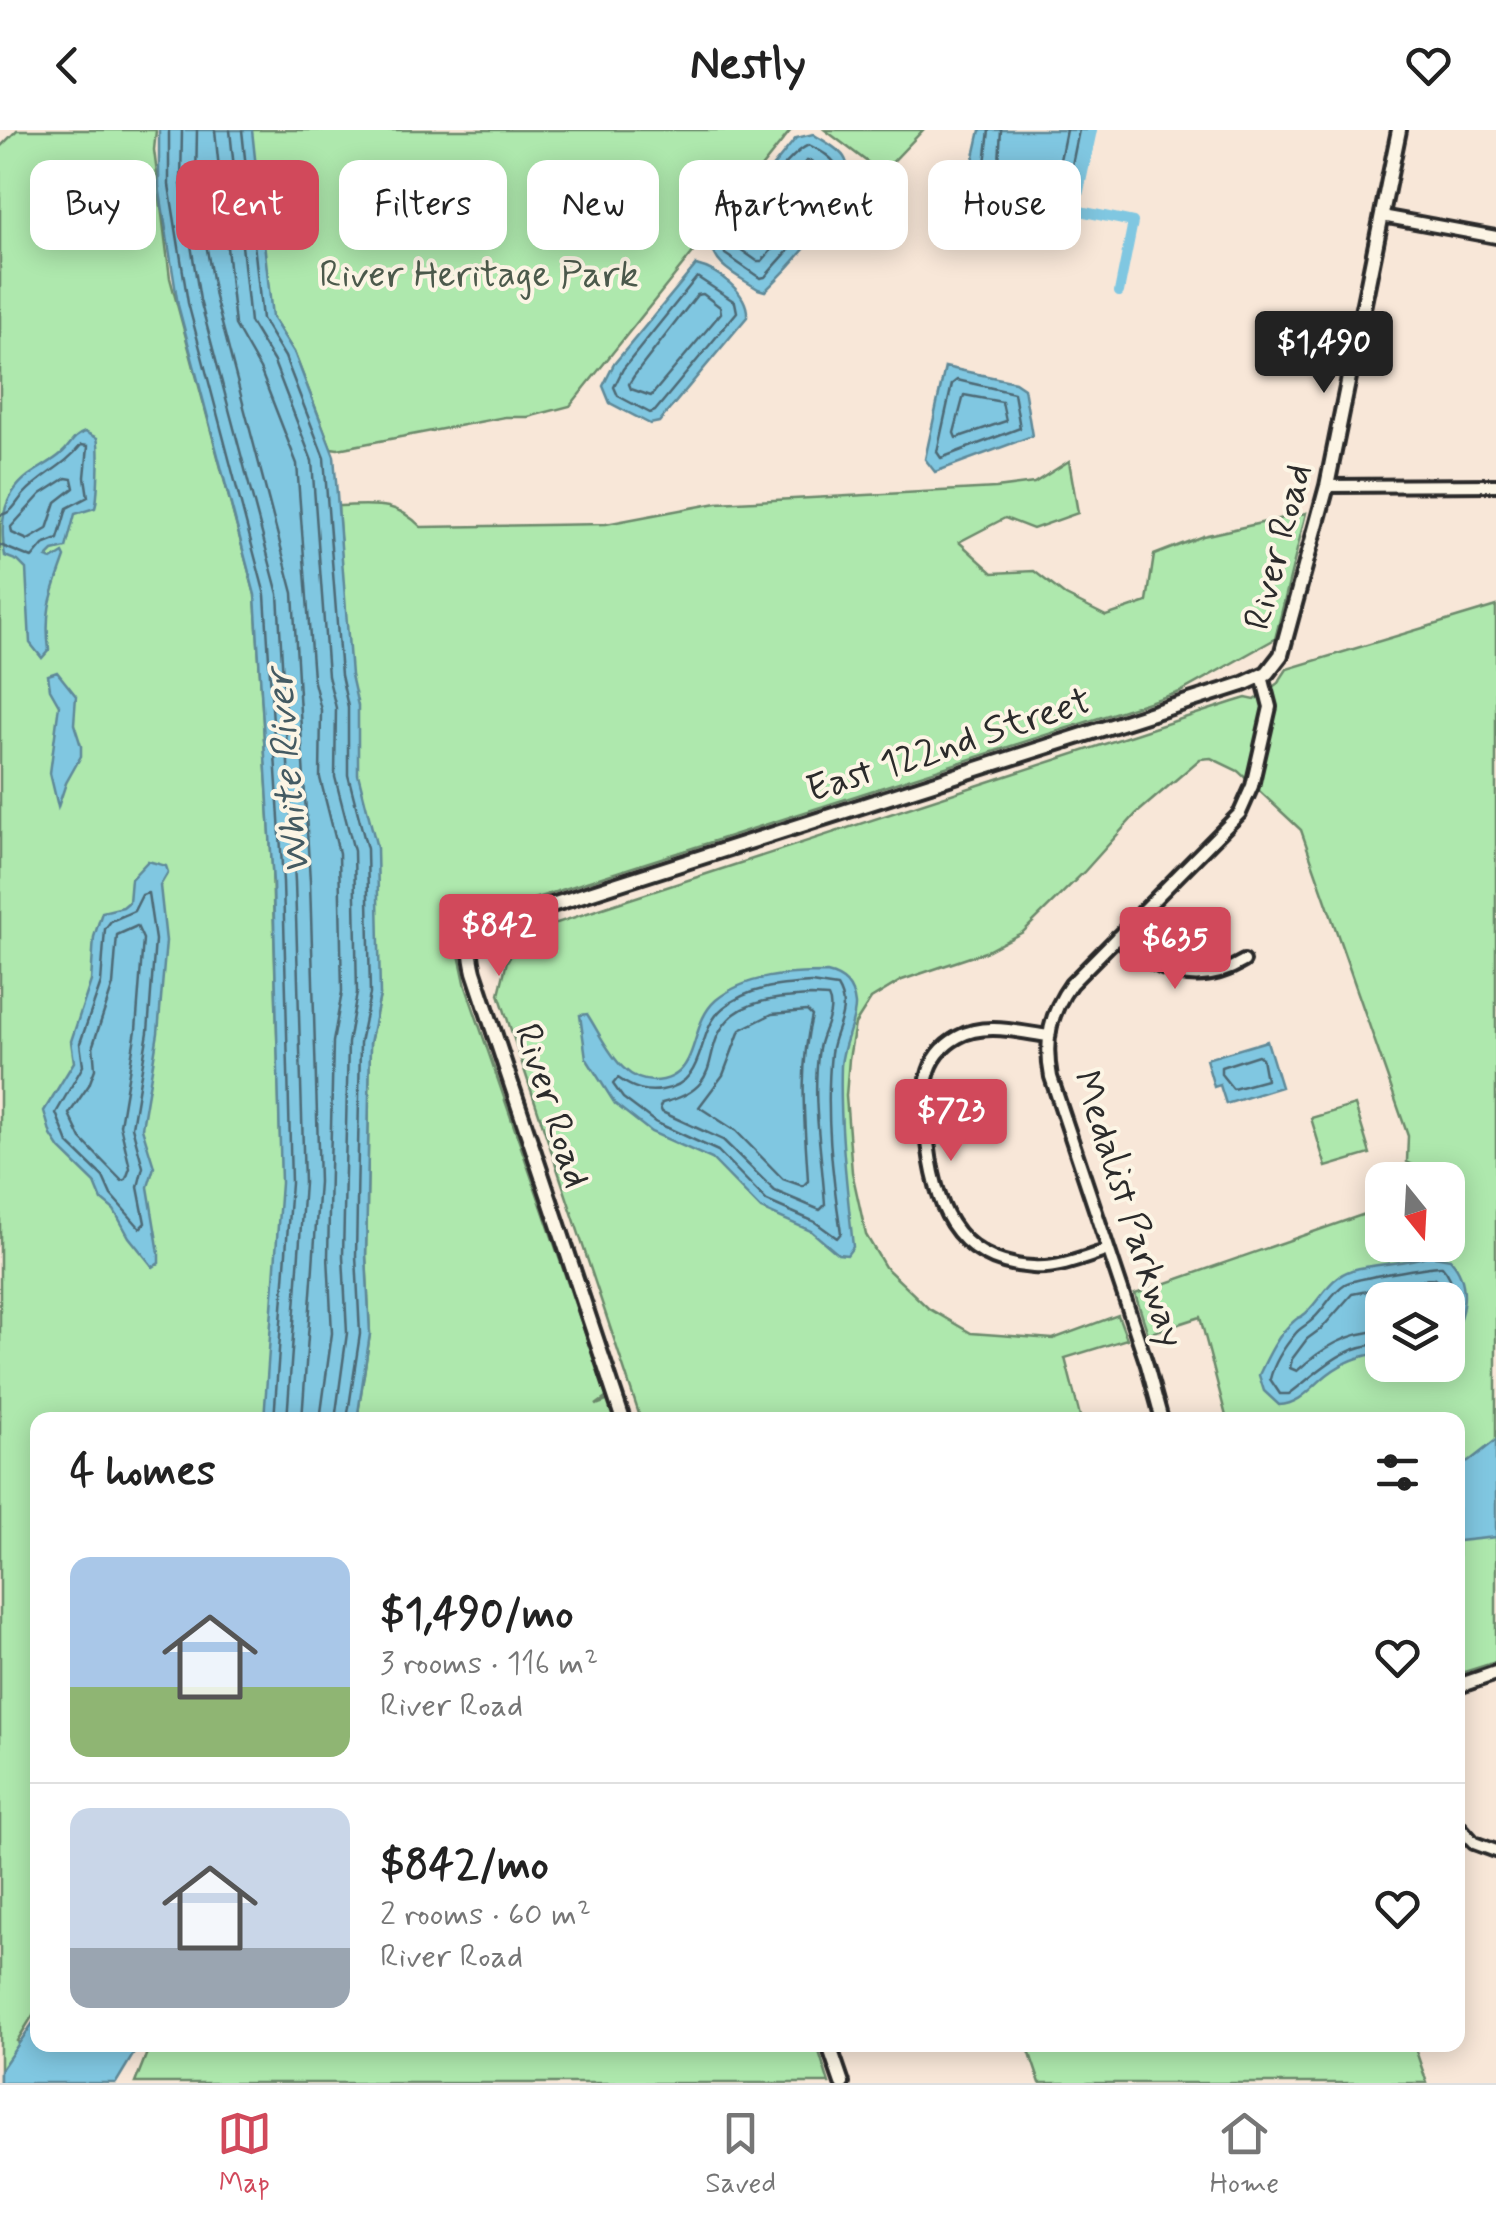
<!DOCTYPE html>
<meta charset="utf-8">
<style>
body{margin:0;font-family:Mynerve,sans-serif;background:#f6f6f6;color:#222;height:100vh;display:flex;flex-direction:column;font-size:38px;white-space:nowrap}
*{box-sizing:border-box;margin:0}
p{font-size:32px;color:#767676}
.icon{flex:none;width:55px;height:55px;fill:none;stroke:currentColor;stroke-width:2;stroke-linecap:round;stroke-linejoin:round}
.map{position:relative;flex:1;overflow:hidden}
.side{position:absolute;left:30px;top:1282px;width:1435px;height:640px;display:flex;flex-direction:column;background:#fff;border-radius:20px;box-shadow:0 5px 25px #0003}
.side>*{flex:none}
.banner{position:absolute;left:30px;top:30px;width:1438px;height:90px;display:flex;gap:20px}
.needle{width:65px;rotate:162deg}
.buttons{position:absolute;left:1365px;top:1032px;display:grid;gap:20px}
.buttons a{display:grid;place-items:center;width:100px;height:100px;border-radius:20px;background:#fff;box-shadow:0 5px 25px #0003;font-size:50px}
.price{position:absolute;translate:-50% -85px;padding:0 22px;border-radius:10px;background:#d1495b;color:#fff;font-size:32px;line-height:65px;filter:drop-shadow(0 2px 5px #0008)}
.price::after{content:'';position:absolute;left:50%;top:60px;width:30px;height:22px;margin-left:-15px;background:inherit;clip-path:polygon(0 0,100% 0,50% 100%)}
.price.on{background:#222;color:#fff}
ul{padding:0;list-style:none}
li{display:flex;align-items:center;gap:30px;height:250px;padding:0 40px}
li+li{border-top:2px solid #e0e0e0}
li span{display:grid;place-items:center;flex:none;width:280px;height:200px;border-radius:20px;color:#555}
li>.icon{margin-inline-start:auto}
span .icon{width:120px;height:120px;fill:#fffc;stroke-width:1}
li b{font-size:42px}
h2{display:flex;justify-content:space-between;align-items:center;height:120px;padding:0 40px;font-size:42px}
.tag{padding:0 35px;border-radius:20px;background:#fff;box-shadow:0 5px 25px #0003;font-size:35px;line-height:90px}
.tag.on{background:#d1495b;color:#fff}
header{display:flex;justify-content:space-between;align-items:center;height:130px;padding:0 40px;background:#fff;font-size:45px;font-weight:800}
.dock{display:flex;justify-content:space-around;align-items:center;height:140px;border-top:2px solid #e0e0e0;background:#fff;font-size:28px;color:#767676}
.dock a{display:grid;justify-items:center;gap:5px}
.dock .on{color:#d1495b}
.map>svg:first-child{display:block}
.green{fill:#aee8ad;stroke:#6c8a6c;stroke-width:2.5;fill-rule:evenodd}
.water{fill:#80c7e1;stroke:#5e8998;stroke-width:2.5}
.lines{fill:none;stroke-linecap:round;stroke-linejoin:round}
.shore{stroke:#4d6974;stroke-width:2.5}
.canal{stroke:#80c7e1;stroke-width:10}
.minor-casing{stroke:#2b2b2b;stroke-width:18}
.tertiary-casing{stroke:#2b2b2b;stroke-width:20}
.minor{stroke:#fcf5e5;stroke-width:10}
.tertiary{stroke:#fcf5e5;stroke-width:12}
.labels{text-anchor:middle;dominant-baseline:central;stroke-width:8;stroke-linejoin:round;paint-order:stroke}
.park-label{font-size:38px;fill:#4c5a4c;stroke:#fcf5e5}
.street-label{font-size:38px;fill:#2b2b2b;stroke:#fcf5e5}
.water-label{font-size:40px;font-style:italic;fill:#445a62;stroke:#fcf5e5}
</style>
<header><svg class="icon" aria-label="back" viewBox="0 0 24 24"><path d="M15 5l-7 7 7 7"/></svg>Nestly<svg class="icon" aria-label="heart" viewBox="0 0 24 24"><path d="M12 20l-8-8c-3-5 5-10 8-4 3-6 11-1 8 4z"/></svg></header>
<div class="map">
<svg width="1496" height="1953" viewBox="0 0 1496 1953">
<rect width="100%" height="100%" fill="#f8e7d8"/>
<filter id="ink" filterUnits="userSpaceOnUse"><feTurbulence type="fractalNoise" baseFrequency=".01" numOctaves="2"/><feDisplacementMap in="SourceGraphic" scale="20" xChannelSelector="R" yChannelSelector="G"/><feConvolveMatrix kernelMatrix="1 2 1 2 8 2 1 2 1" color-interpolation-filters="sRGB"/></filter>
<g filter="url(#ink)">
<!-- green -->
<path class="green" d="M17,0H156L154,20L170,148L255,465L272,735L282,1069L266,1290H38V1877L17,1911L35,1924L0,1953V17Z
M248,0H791L570,276L528,287H505L338,319L331,318L294,222L268,181Z
M825,0H923L882,43Z
M1069,331L1078,383L1033,399L1005,388L959,412L993,443L1034,441L1066,466L1106,486L1147,472L1154,425L1203,406L1306,383L1275,509L1180,562L471,789L455,806L466,857L607,1267L596,1275L609,1270L615,1290H357L370,1204L366,1126L370,913L380,865L353,624L338,376C374,375 395,370 421,397L606,394L717,373L996,358L1034,353Z
M1496,476V1532L1458,1544V1290H1227L1200,1187L1148,1204L1135,1164L1382,1078V1115H1448V1050H1423L1419,1038L1407,1032L1408,1006L1301,700L1238,641L1211,628L1200,629L1136,684L1084,742L1023,802L985,822L902,850L871,869L855,894L849,929L846,966L852,1042L866,1105L885,1137L928,1178L971,1203L1053,1209L1118,1185L1127,1209L1065,1228L1081,1290H641L499,864L507,831L526,803L1233,572L1246,568L1255,570L1278,553L1287,539ZM1382,1170H1448V1235H1382Z
M1355,975L1370,1024L1326,1037L1311,988Z
M150,1915H817L829,1953H135Z
M1027,1915H1414L1427,1953H1040Z"/>
<!-- water -->
<path class="water" d="M159,0H252L272,187L294,222L334,326L351,545L358,576V644L377,718L380,865L370,913L366,1126L370,1204L357,1290H264L281,1053L273,753L255,465L178,175L159,56Z
M980,0H1089L1075,71L969,49Z
M813,4C822,10 838,18 844,27C865,59 787,140 765,161L758,159C740,147 709,135 713,110L796,8Z
M696,135C718,140 749,163 747,187L659,292L650,294L610,273L603,256L614,234Z
M945,237L1015,252L1024,258L1032,306L935,342L925,329Z
M85,302L97,308C100,318 98,369 95,378L75,384L66,418L53,421L46,428L52,430L63,423L65,427C52,464 44,480 49,520L42,528L30,513L26,439L18,431L5,426C0,395 1,367 28,346C39,338 52,332 62,323C71,315 73,306 85,302Z
M57,542L76,566L74,594L81,616V626L66,653L58,677L50,643L59,575L50,559L48,545Z
M148,731L166,736L168,742L160,756L166,811L158,903L142,998L154,1037L148,1057L159,1123V1133L153,1137L129,1107L114,1080L102,1070L95,1053L60,1019L51,1005L44,981L74,932L71,911L91,851L94,807L102,782L123,777L129,772L131,749Z
M827,843C844,847 853,856 855,875C856,891 842,915 841,936C839,997 847,1056 853,1117L847,1125L838,1124L811,1101L761,1079L712,1029L651,1002L615,974L586,928L580,885L587,884C605,911 622,959 663,950C676,947 685,938 690,925C698,906 699,885 716,870C746,845 789,843 827,843Z
M1267,911L1281,957L1226,974L1220,955L1214,957L1206,929Z
M1429,1125L1450,1129C1472,1153 1465,1186 1449,1211L1448,1170H1382V1223C1361,1225 1345,1231 1328,1244C1311,1257 1301,1274 1279,1275L1264,1261L1259,1245C1267,1228 1278,1204 1293,1192C1303,1183 1295,1192 1306,1183C1322,1168 1329,1147 1352,1140C1378,1132 1404,1135 1429,1125Z
M1496,1310V1407L1458,1411V1335L1468,1332Z
M37,1887L38,1915H139L116,1953H0V1941Z"/>
<g class="lines">
<!-- shore -->
<path class="shore" d="M169,0V55L188,173L265,465L283,752L291,1053L274,1290
M182,0L181,54L200,170L278,464L295,752L304,1053L287,1290
M197,0L196,53L215,167L293,463L310,751L319,1052L302,1290
M215,0L235,195L260,239L297,334L313,548L321,580L320,648L339,723L342,862L333,912L328,1126L332,1203L320,1290
M230,0L250,192L274,232L312,331L328,546L336,578L335,647L354,721L357,863L348,913L343,1126L347,1203L335,1290
M242,0L262,189L285,227L324,328L341,545L348,577V645L367,719L370,864L360,913L356,1126L360,1204L347,1290
M989,0L984,42L1063,58L1068,55L1079,0
M1001,0L999,32L1053,44L1058,40L1066,0
M809,15C819,20 837,29 838,41C841,69 782,126 765,147L760,148L725,124L723,114C738,93 789,22 809,15Z
M806,31H811L824,40C826,65 779,110 762,131H757L740,119L739,113Z
M697,147L735,172L737,182L655,281L650,283L618,266L614,257L623,239Z
M703,164L720,177L721,183L651,266L631,259L629,254L634,246L697,165Z
M957,250L1014,263L1020,298L941,328L937,322L952,254Z
M964,265L1002,272L1006,291L956,308L954,303Z
M66,348L72,349L74,358L56,372L47,399L28,410L12,403L11,397L41,364Z
M0,385C13,383 15,374 24,364C41,345 65,336 81,315L88,316L85,347L88,367L67,378L58,409L43,415L32,428L0,415
M148,763L155,810L148,902L132,997L143,1037L138,1057L145,1093L140,1098L111,1065L103,1047L68,1013L56,983L83,936L80,913L101,853L105,799L111,791L134,781L142,765Z
M137,796L143,809L136,900L120,995L130,1038L126,1049L122,1051L81,1009L69,984L89,955L95,939L93,915L113,855L117,805Z
M811,853L837,857C852,881 834,899 831,923C825,982 832,1045 841,1103L837,1108L815,1092L767,1071L718,1021L655,992L623,968L613,954L618,948C632,958 645,963 662,960C709,953 694,902 723,878C748,857 780,855 811,853Z
M811,866L828,867C836,882 822,901 819,918C811,970 822,1023 825,1075L820,1080L775,1061L723,1010L662,982L660,977L662,973C727,957 699,922 728,890C748,868 784,868 811,866Z
M807,881L812,886C798,942 805,994 808,1051L803,1056L783,1049L736,1001L699,977L723,945L740,900L772,884Z
M1258,925L1262,928L1266,950L1233,959L1221,944V937Z
M1382,1201C1348,1202 1322,1218 1297,1241L1290,1238L1292,1229L1307,1209L1322,1198L1352,1164L1434,1148L1438,1151L1441,1170
M1382,1214C1341,1215 1320,1241 1289,1264H1280L1270,1249C1274,1233 1285,1216 1296,1203C1301,1197 1309,1194 1314,1188C1325,1178 1332,1162 1345,1154C1353,1149 1434,1135 1442,1136C1456,1151 1457,1176 1448,1194"/>
<!-- canal -->
<path class="canal" d="M1092,0L1075,80L1133,92L1119,162"/>
<defs>
<path id="minor" d="M1382,86L1496,107
M1327,356L1496,355
M1117,807C1156,842 1196,860 1244,831
M1048,906C1019,902 984,892 958,907C920,928 924,965 927,1002C933,1070 952,1132 1033,1137C1058,1139 1084,1128 1108,1120
M1162,1290L1147,1235L1051,947C1044,911 1050,883 1071,854L1240,683L1252,656L1270,577L1262,546
M1458,1695L1474,1713L1496,1721"/>
<path id="tertiary" d="M623,1290L474,842C469,821 467,806 489,795L1243,554L1267,543L1281,525L1327,356L1399,0
M1458,1556L1496,1543
M829,1915L842,1953"/>
</defs>
<!-- minor casing -->
<use href="#minor" class="minor-casing"/>
<!-- tertiary casing -->
<use href="#tertiary" class="tertiary-casing"/>
<!-- minor -->
<use href="#minor" class="minor"/>
<!-- tertiary -->
<use href="#tertiary" class="tertiary"/>
</g>
</g>
<g class="labels">
<!-- park labels -->
<g class="park-label">
<text x="479" y="145">River Heritage Park</text>
</g>
<!-- street labels -->
<g class="street-label">
<text transform="translate(1279 417) rotate(-75)">River Road</text>
<text transform="translate(949 616) rotate(-18)">East 122nd Street</text>
<text transform="translate(551 976) rotate(72)">River Road</text>
<text transform="translate(1128 1079) rotate(72)">Medalist Parkway</text>
</g>
<!-- water labels -->
<g class="water-label">
<text transform="translate(289 642) rotate(-95)">White River</text>
</g>
</g>
</svg>
<div class="buttons">
<a><svg class="needle" viewBox="-14 -14 28 28"><path d="M0-13l5 13h-10z" fill="#e53935"/><path d="M0 13l5-13h-10z" fill="#767676"/></svg></a>
<a><svg class="icon" aria-label="layers" viewBox="0 0 24 24"><path d="M12 4l9 5-9 5-9-5zM3 14l9 5 9-5"/></svg></a>
</div>
<b class="price on" style="left:1324px;top:266px">$1,490</b>
<b class="price" style="left:499px;top:849px">$842</b>
<b class="price" style="left:1175px;top:862px">$635</b>
<b class="price" style="left:951px;top:1034px">$723</b>
<div class="banner">
<a class="tag">Buy</a>
<a class="tag on">Rent</a>
<a class="tag">Filters</a>
<a class="tag">New</a>
<a class="tag">Apartment</a>
<a class="tag">House</a>
</div>
<section class="side">
<h2>4 homes<svg class="icon" aria-label="filters" viewBox="0 0 24 24"><path d="M4 7h16M4 17h16"/><circle cx="9" cy="7" r="2"/><circle cx="15" cy="17" r="2"/></svg></h2>
<ul>
<li><span style="background:linear-gradient(#a9c7e8 65%,#8fb573 0)"><svg class="icon" aria-label="home" viewBox="0 0 24 24"><path d="M3 11l9-7 9 7M6 9v11h12V9"/></svg></span><div><b>$1,490/mo</b><p>3 rooms · 116 m²</p><p>River Road</p></div><svg class="icon" aria-label="heart" viewBox="0 0 24 24"><path d="M12 20l-8-8c-3-5 5-10 8-4 3-6 11-1 8 4z"/></svg></li>
<li><span style="background:linear-gradient(#c9d6e8 70%,#9aa5b1 0)"><svg class="icon" aria-label="home" viewBox="0 0 24 24"><path d="M3 11l9-7 9 7M6 9v11h12V9"/></svg></span><div><b>$842/mo</b><p>2 rooms · 60 m²</p><p>River Road</p></div><svg class="icon" aria-label="heart" viewBox="0 0 24 24"><path d="M12 20l-8-8c-3-5 5-10 8-4 3-6 11-1 8 4z"/></svg></li>
</ul>
</section>
</div>
<nav class="dock">
<a class="on"><svg class="icon" aria-label="map" viewBox="0 0 24 24"><path d="M3 6l6-2 6 2 6-2v14l-6 2-6-2-6 2zM9 4v14M15 6v14"/></svg>Map</a>
<a><svg class="icon" aria-label="saved" viewBox="0 0 24 24"><path d="M7 4h10v16l-5-4-5 4z"/></svg>Saved</a>
<a><svg class="icon" aria-label="home" viewBox="0 0 24 24"><path d="M3 11l9-7 9 7M6 9v11h12V9"/></svg>Home</a>
</nav>
